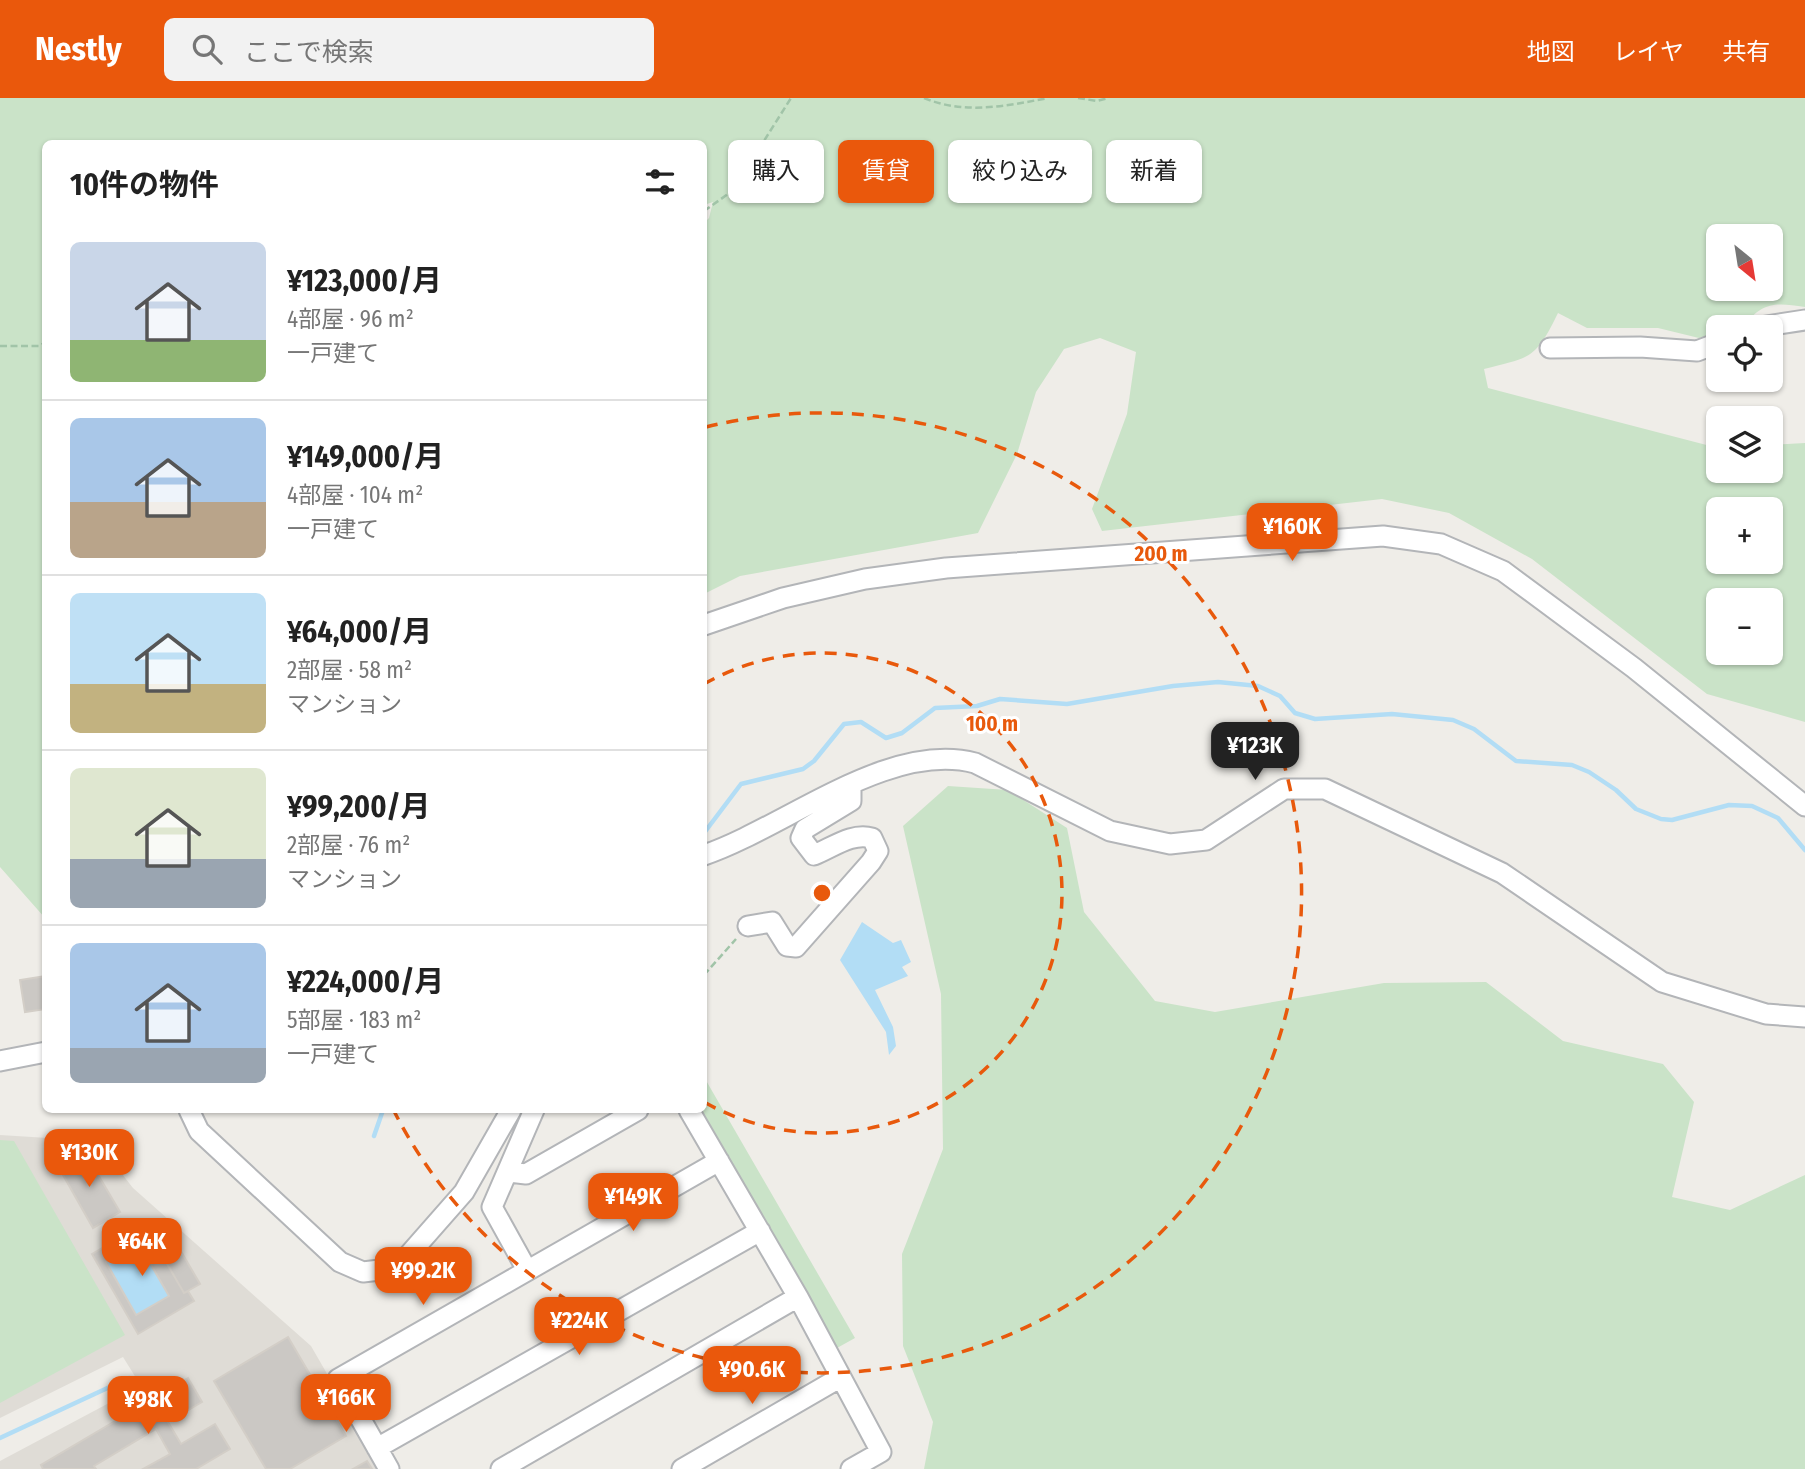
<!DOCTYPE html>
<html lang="ja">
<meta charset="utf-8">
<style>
body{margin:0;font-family:"Fira Sans Condensed","Noto Sans JP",sans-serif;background:#f2f2f2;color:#222;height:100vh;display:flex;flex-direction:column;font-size:26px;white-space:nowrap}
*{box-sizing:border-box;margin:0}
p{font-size:23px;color:#767676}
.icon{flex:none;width:38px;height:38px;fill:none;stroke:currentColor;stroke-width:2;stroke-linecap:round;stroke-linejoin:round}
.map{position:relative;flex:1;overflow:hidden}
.details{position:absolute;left:42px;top:42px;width:665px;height:973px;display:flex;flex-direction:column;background:#fff;border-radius:10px;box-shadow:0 2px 5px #0004}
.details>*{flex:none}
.hud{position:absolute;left:728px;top:42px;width:665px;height:63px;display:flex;gap:14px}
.needle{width:46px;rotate:150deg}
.controls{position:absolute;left:1706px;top:126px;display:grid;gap:14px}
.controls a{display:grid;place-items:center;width:77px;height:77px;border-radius:10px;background:#fff;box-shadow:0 2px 5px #0004;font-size:35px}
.price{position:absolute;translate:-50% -60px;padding:0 16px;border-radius:14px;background:#ea580c;color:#fff;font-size:23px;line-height:46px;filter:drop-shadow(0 2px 4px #0008)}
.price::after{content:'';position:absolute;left:50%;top:42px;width:21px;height:16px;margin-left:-10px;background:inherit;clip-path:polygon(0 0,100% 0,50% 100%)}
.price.selected{background:#222;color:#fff}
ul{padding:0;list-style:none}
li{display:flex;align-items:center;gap:21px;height:175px;padding:0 28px}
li+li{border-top:2px solid #e0e0e0}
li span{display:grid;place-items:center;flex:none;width:196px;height:140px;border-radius:10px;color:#555}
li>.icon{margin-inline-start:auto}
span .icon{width:84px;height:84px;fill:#fffc;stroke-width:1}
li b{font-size:30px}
h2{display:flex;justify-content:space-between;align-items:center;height:84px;padding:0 28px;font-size:30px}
.chip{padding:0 24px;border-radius:10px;background:#fff;box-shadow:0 2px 5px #0004;font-size:24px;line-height:63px}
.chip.selected{background:#ea580c;color:#fff}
header{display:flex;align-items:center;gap:42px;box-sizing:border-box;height:98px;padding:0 35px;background:#ea580c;color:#fff}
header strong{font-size:33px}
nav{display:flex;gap:38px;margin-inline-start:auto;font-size:24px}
.search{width:490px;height:63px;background:#f2f2f2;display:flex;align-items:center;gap:18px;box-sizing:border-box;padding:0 24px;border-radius:10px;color:#767676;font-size:26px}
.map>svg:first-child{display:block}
.education{fill:#dfdcd6}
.green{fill:#cae3c8;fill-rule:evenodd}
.water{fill:#b2ddf5}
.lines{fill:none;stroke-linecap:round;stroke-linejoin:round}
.stream{stroke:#b2ddf5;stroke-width:4.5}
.building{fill:#cbc8c4;stroke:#d3cec7;stroke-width:2;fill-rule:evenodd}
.minor-casing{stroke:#b3b5b8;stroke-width:23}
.path{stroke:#a1c4a8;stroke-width:2.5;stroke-dasharray:7 3.5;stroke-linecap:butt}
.minor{stroke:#fff;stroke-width:19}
.ring{fill:none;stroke:#e8590c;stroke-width:3.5;stroke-dasharray:12 9}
.centre{fill:#e8590c;stroke:#fff;stroke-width:3.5}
.ring-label{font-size:21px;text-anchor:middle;font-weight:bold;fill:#e8590c;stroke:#fff;stroke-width:6;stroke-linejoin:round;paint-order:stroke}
</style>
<header>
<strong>Nestly</strong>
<div class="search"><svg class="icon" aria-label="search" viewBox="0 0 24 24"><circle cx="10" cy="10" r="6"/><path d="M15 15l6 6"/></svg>ここで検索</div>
<nav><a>地図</a><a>レイヤ</a><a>共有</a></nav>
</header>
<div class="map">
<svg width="1805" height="1371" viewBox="0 0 1805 1371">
<rect width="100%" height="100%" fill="#efede8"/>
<!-- education -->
<path class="education" d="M0,1037L80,1042L104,1053L133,1090L311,1248L382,1371H0V1363L141,1288L123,1259L0,1320Z"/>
<!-- green -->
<path class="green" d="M0,0H1805V209C1774,204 1763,204 1742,229H1718V237L1699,240L1658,230H1587L1558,215C1535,262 1531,259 1484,271L1488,290L1718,350V373H1771V347L1805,345V624L1707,596L1532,461L1449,415L1382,401L1102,433L1092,411L1127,316L1136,254L1100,240L1064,251L1036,294L1017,356L978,435L740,478L704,496V125L709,120L713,104L704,107V46H46L45,820L0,769ZM1718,138H1771V191H1718ZM1718,411H1771V464H1718ZM1718,502H1771V555H1718Z
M948,688L1008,692L1067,730L1084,814L1155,903L1215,914L1384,885L1486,884L1563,943L1663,966L1694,1004L1672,1099L1730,1112L1805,1077V1371H924L933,1324L903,1248L902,1156L943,1051L941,896L903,728Z
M704,979L855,1240L837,1250L700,1012H704Z
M0,1042L14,1043L125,1237L0,1305Z"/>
<!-- water -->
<path class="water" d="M862,824L893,845L901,842L911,864L902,869L908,878L875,892L893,929L896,948L889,957L886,934L840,862Z
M139,1146L169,1198L136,1217L106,1164Z"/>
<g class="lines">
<!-- stream -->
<path class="stream" d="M704,735L741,686L803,671L814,663L844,626L861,624L886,640L902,635L935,610L977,608L1000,601L1067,606L1173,588L1218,584L1258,588L1280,598L1295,615L1315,621L1392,616L1453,622L1474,631L1516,663L1572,667L1589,674L1616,692L1636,711L1661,721L1672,722L1729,707L1752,708L1778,720L1805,752
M374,1038L383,1012
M0,1340L129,1280"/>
</g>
<!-- building -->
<path class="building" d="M46,878V911L25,914L20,882Z
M84,1053L120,1114L93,1130L58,1068Z
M148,1123L163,1150L159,1152L184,1195L188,1193L194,1203L138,1236L92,1156ZM139,1146L169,1198L136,1217L106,1164Z
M175,1143L200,1186L184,1195L159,1152Z
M288,1239L346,1338L290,1371H266L214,1283Z
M188,1280L202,1304L168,1324L181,1346L215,1326L230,1351L196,1371H143L170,1356L156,1331L94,1368L96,1371H43L41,1367Z
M367,1363L372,1371H353Z"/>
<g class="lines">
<defs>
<path id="minor" d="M1760,229L1805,222
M1550,250L1640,249L1697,253L1718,245
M704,527L783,500L865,481L946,470L1383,438L1441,446L1503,473L1634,570L1805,708
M704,757C784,730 889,642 975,665L1110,733L1170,746L1206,742L1284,691H1325L1502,775L1662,884L1766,916L1805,919
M748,828L772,824L787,848L796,849L871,764L878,753L872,740C852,734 832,750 814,757L801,740L805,731L851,703V688
M0,963L46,954
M189,1012L199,1033L340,1164L363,1174L388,1171L406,1160L464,1094L511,1012
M689,1012L798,1199L881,1354L851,1371
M508,1074L526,1076L638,1012
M527,1172L492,1109L534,1012
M377,1350L760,1133
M389,1371L338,1281L719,1063
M501,1371L798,1199
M682,1371L841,1279"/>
</defs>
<!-- minor casing -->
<use href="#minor" class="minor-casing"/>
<!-- path -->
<path class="path" d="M924,0C965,17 1006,8 1048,0
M1078,0L1097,3L1108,0
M704,113L728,96L740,81L791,0
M0,248H39L46,244
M704,877L736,841"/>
<!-- minor -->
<use href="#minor" class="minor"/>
</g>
<!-- distance rings -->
<g class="ring">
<path d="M704 586A240 240 0 1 1 704 1004"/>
<path d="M706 329A480 480 0 1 1 394 1013"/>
</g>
<circle cx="822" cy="795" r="10" class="centre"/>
<g class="ring-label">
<text x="1161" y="463">200 m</text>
<text x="992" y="633">100 m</text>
</g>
</svg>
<div class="controls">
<a><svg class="needle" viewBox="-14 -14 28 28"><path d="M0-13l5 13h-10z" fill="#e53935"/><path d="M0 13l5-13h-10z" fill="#767676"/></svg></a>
<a><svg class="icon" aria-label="locate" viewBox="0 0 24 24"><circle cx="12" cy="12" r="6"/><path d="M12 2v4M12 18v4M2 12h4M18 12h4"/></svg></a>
<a><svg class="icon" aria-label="layers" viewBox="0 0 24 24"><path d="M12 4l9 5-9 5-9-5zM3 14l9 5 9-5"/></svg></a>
<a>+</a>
<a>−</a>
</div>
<b class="price" style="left:1292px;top:465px">¥160K</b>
<b class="price selected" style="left:1255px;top:684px">¥123K</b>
<b class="price" style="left:89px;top:1091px">¥130K</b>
<b class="price" style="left:633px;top:1135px">¥149K</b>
<b class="price" style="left:142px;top:1180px">¥64K</b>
<b class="price" style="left:423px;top:1209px">¥99.2K</b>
<b class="price" style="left:579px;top:1259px">¥224K</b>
<b class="price" style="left:752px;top:1308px">¥90.6K</b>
<b class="price" style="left:346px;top:1336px">¥166K</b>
<b class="price" style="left:148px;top:1338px">¥98K</b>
<div class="hud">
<a class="chip">購入</a>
<a class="chip selected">賃貸</a>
<a class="chip">絞り込み</a>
<a class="chip">新着</a>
</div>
<section class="details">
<h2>10件の物件<svg class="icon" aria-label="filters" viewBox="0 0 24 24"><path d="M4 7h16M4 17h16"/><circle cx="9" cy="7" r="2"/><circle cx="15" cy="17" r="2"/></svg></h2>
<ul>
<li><span style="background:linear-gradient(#c9d6e8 70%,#8fb573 0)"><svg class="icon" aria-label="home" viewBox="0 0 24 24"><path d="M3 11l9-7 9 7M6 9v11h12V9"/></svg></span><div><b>¥123,000/月</b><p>4部屋 · 96 m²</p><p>一戸建て</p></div></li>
<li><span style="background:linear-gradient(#a9c7e8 60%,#b9a48a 0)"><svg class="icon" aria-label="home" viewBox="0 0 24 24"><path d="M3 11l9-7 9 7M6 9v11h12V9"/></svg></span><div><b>¥149,000/月</b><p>4部屋 · 104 m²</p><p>一戸建て</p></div></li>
<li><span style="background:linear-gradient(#bfe0f5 65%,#c2b280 0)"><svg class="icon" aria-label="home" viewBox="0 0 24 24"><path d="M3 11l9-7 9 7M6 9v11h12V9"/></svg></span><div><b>¥64,000/月</b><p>2部屋 · 58 m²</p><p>マンション</p></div></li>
<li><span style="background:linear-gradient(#dfe7d0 65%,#9aa5b1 0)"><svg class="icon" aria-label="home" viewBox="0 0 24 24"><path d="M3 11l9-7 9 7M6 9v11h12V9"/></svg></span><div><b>¥99,200/月</b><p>2部屋 · 76 m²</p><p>マンション</p></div></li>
<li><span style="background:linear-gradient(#a9c7e8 75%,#9aa5b1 0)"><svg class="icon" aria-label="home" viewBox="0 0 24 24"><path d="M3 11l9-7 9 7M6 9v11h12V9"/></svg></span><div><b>¥224,000/月</b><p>5部屋 · 183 m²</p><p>一戸建て</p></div></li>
</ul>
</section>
</div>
